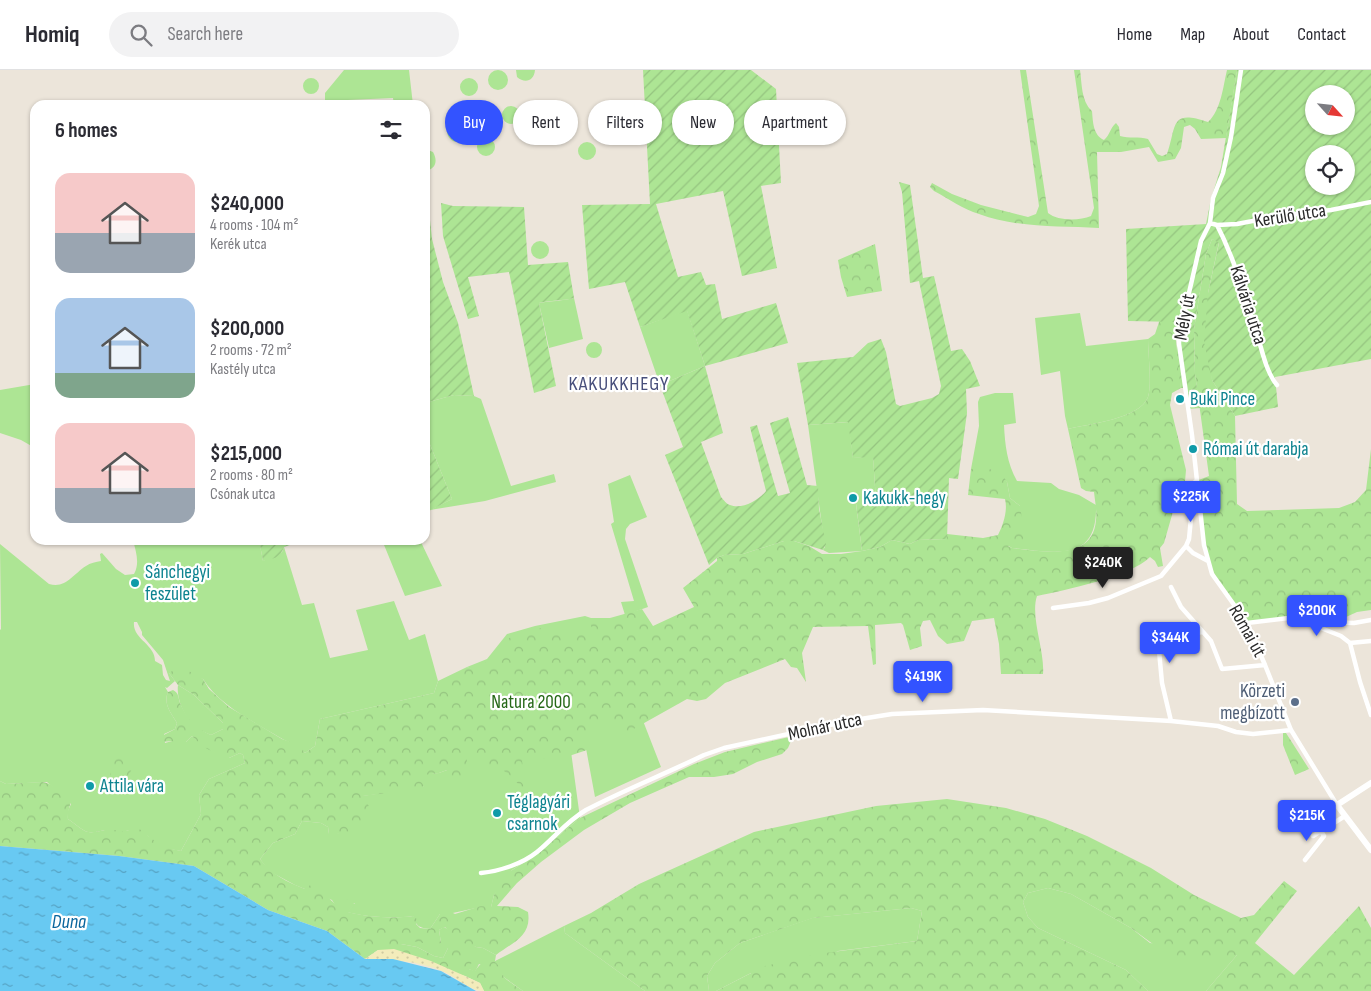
<!DOCTYPE html>
<meta charset="utf-8">
<style>
body{margin:0;font-family:"Sofia Sans Condensed",sans-serif;background:#f2f2f3;color:#2b2b33;height:100vh;display:flex;flex-direction:column;font-size:19px;white-space:nowrap}
*{box-sizing:border-box;margin:0}
p{font-size:16px;color:#7c7c81}
.icon{flex:none;width:28px;height:28px;fill:none;stroke:currentColor;stroke-width:2;stroke-linecap:round;stroke-linejoin:round}
.map{position:relative;flex:1;overflow:hidden}
.drawer{position:absolute;left:30px;top:30px;width:400px;height:445px;display:flex;flex-direction:column;background:#fff;border-radius:15px;box-shadow:0 1px 4px #0004}
.drawer>*{flex:none}
.hud{position:absolute;left:445px;top:30px;width:475px;height:45px;display:flex;gap:10px}
.needle{width:32px;rotate:117deg}
.fabs{position:absolute;left:1305px;top:15px;display:grid;gap:10px}
.fabs a{display:grid;place-items:center;width:50px;height:50px;border-radius:50%;background:#fff;box-shadow:0 1px 4px #0004;font-size:25px}
.price{position:absolute;translate:-50% -42px;padding:0 11px;border-radius:5px;background:#3353ff;color:#fff;font-size:16px;line-height:32px;filter:drop-shadow(0 1px 2px #0008)}
.price::after{content:'';position:absolute;left:50%;top:30px;width:15px;height:11px;margin-left:-8px;background:inherit;clip-path:polygon(0 0,100% 0,50% 100%)}
.price.selected{background:#222;color:#fff}
ul{padding:0;list-style:none}
li{display:flex;align-items:center;gap:15px;height:125px;padding:0 25px}
li span{display:grid;place-items:center;flex:none;width:140px;height:100px;border-radius:15px;color:#555}
li>.icon{margin-inline-start:auto}
span .icon{width:60px;height:60px;fill:#fffc;stroke-width:1}
li b{font-size:21px}
h2{display:flex;justify-content:space-between;align-items:center;height:60px;padding:0 25px;font-size:21px}
.pill{padding:0 18px;border-radius:22px;background:#fff;box-shadow:0 1px 4px #0004;font-size:18px;line-height:45px}
.pill.selected{background:#3353ff;color:#fff}
header{display:flex;align-items:center;gap:30px;box-sizing:border-box;height:70px;padding:0 25px;background:#fff;border-bottom:1px solid #e1e1e2}
header strong{font-size:24px}
nav{display:flex;gap:28px;margin-inline-start:auto;font-size:18px}
.search{width:350px;height:45px;background:#f2f2f3;display:flex;align-items:center;gap:12px;box-sizing:border-box;padding:0 18px;border-radius:28px;color:#7c7c81;font-size:19px}
.map>svg:first-child{display:block}
.grass{fill:#ade594;fill-rule:evenodd}
.forest{fill:url(#forest-crowns)}
.sand{fill:url(#sand-dots)}
.garden{fill:url(#garden-furrows);fill-rule:evenodd}
.water{fill:url(#water-ripples)}
.lines{fill:none;stroke-linecap:round;stroke-linejoin:round}
.street{stroke:#fff;stroke-width:4.5}
.secondary{stroke:#fff;stroke-width:6}
.culture-dot{fill:#0f9aa8;stroke:#fff;stroke-width:2}
.service-dot{fill:#5c6f8a;stroke:#fff;stroke-width:2}
.labels{text-anchor:middle;dominant-baseline:central;stroke-width:4.5;stroke-linejoin:round;paint-order:stroke}
.street-label{font-size:19px;fill:#292929;stroke:#fff}
.culture-label{font-size:19px;fill:#0d838f;stroke:#fff;text-anchor:start}
.service-label{font-size:19px;fill:#4e5e75;stroke:#fff;text-anchor:end}
.park-label{font-size:19px;fill:#256817;stroke:#fff}
.neighbourhood-label{font-size:20px;letter-spacing:1px;fill:#484f7b;stroke:#fff}
.water-label{font-size:20px;font-style:italic;fill:#09659d;stroke:#fff}
</style>
<header>
<strong>Homiq</strong>
<div class="search"><svg class="icon" aria-label="search" viewBox="0 0 24 24"><circle cx="10" cy="10" r="6"/><path d="M15 15l6 6"/></svg>Search here</div>
<nav><a>Home</a><a>Map</a><a>About</a><a>Contact</a></nav>
</header>
<div class="map">
<svg width="1371" height="921" viewBox="0 0 1371 921">
<defs>
<pattern id="forest-crowns" width="20" height="18" patternUnits="userSpaceOnUse" patternTransform="scale(1.25)"><rect width="20" height="18" fill="#ade594"/><path d="M2 6a3 3 0 1 1 6 0M12 15a3 3 0 1 1 6 0" fill="none" stroke="#95c480"/></pattern>
<pattern id="sand-dots" width="8" height="8" patternUnits="userSpaceOnUse" patternTransform="scale(1.25)"><rect width="8" height="8" fill="#f3ecbb"/><path d="M2 2h.1M6 6h.1" fill="none" stroke="#d0caa1" stroke-width="1.8" stroke-linecap="round"/></pattern>
<pattern id="garden-furrows" width="10" height="10" patternUnits="userSpaceOnUse" patternTransform="scale(1.25)"><rect width="10" height="10" fill="#ade594"/><path d="M-1 1l2-2M0 10L10 0M9 11l2-2" fill="none" stroke="#95c480"/></pattern>
<pattern id="water-ripples" width="26" height="14" patternUnits="userSpaceOnUse" patternTransform="scale(1.25)"><rect width="26" height="14" fill="#68c9f2"/><path d="M2 4q2-2 4 0t4 0M15 11q2-2 4 0t4 0" fill="none" stroke="#56a3c4"/></pattern>
</defs>
<rect width="100%" height="100%" fill="#ece5da"/>
<!-- grass -->
<path class="grass" d="M488 10a10 10 0 1 1 20 0a10 10 0 1 1-20 0Z
M344,0H409L413,35H394L393,28L325,31V23Z
M516,0H535C534,11 525,14 517,7Z
M460 17a9 9 0 1 1 18 0a9 9 0 1 1-18 0Z
M303 16a8 8 0 1 1 16 0a8 8 0 1 1-16 0Z
M502 45a9 9 0 1 1 18 0a9 9 0 1 1-18 0Z
M447 61a11 11 0 1 1 22 0a11 11 0 1 1-22 0Z
M477 77a9 9 0 1 1 18 0a9 9 0 1 1-18 0Z
M578 81a9 9 0 1 1 18 0a9 9 0 1 1-18 0Z
M425,79L433,82C438,91 436,99 425,101Z
M531 180a9 9 0 1 1 18 0a9 9 0 1 1-18 0Z
M574,228L583,269L549,278L539,233C551,231 562,231 574,228Z
M687,240L705,296L660,315L640,257Z
M1080,243L1086,276L1148,269C1148,282 1152,315 1148,327C1140,349 1088,354 1068,359L1065,346L1060,301L1041,305L1035,248Z
M586 280a8 8 0 1 1 16 0a8 8 0 1 1-16 0Z
M35,314V378L21,370L0,363V320Z
M995,323H1013L1016,353L1004,355C1005,375 1007,393 1017,411L1051,413L1059,419L1079,425L1096,435C1098,494 1054,482 1012,478L1007,475L1020,436L1010,428L1007,412L990,399H971L979,356L978,332L980,327Z
M454,325L474,326L481,329L511,416L554,404L556,412L485,431L430,440L452,429L425,362V333Z
M849,352L853,388L873,386L876,432L856,434L862,481L829,483L823,480L825,477L808,355Z
M630,405L647,447L630,454L626,459L625,469L648,537L625,545L621,532L634,531L611,454L614,452L608,414Z
M133,470H259L263,491L282,482L284,477L302,535L314,533L330,588L368,580L356,540L394,531L409,570L425,564L438,611L434,623L320,649L315,676L305,683C297,673 290,674 279,667C254,652 219,635 203,609L169,603L175,611L167,618L165,617L168,622C163,634 171,643 177,653L175,659L164,664L165,673L172,671L186,672L192,666C203,676 214,683 229,688L240,683L243,685L245,693L209,709L199,725L201,744L181,781L164,778L155,773L148,766L129,760L120,763C105,755 96,766 85,761C79,758 73,752 68,749L67,743L71,734L47,712L6,714L0,711V560L1,559L0,474L49,514C66,519 73,504 86,496C90,493 96,492 101,491L100,484L102,483L116,499L125,505L134,504C140,493 136,482 133,470ZM134,552H137L142,562V565L163,590L170,611L166,610L163,605L162,595L155,591C155,574 132,569 134,552Z
M382,470H420L442,516L405,526Z
M585,546L591,548V565L631,620L661,697L595,727L578,635L565,637L580,748L537,784L512,800L494,825L491,837C473,836 459,844 440,844L430,859C419,858 416,856 413,846C394,849 366,847 347,842L355,833L335,835L332,830L295,815L269,801L260,789L273,773L295,764L302,751L321,753L328,757L329,764H338L362,726L417,718L424,716V704L439,703L447,700L466,668L488,607L467,597L487,589L507,564L535,556Z
M178,615L194,625L223,653V659L211,665C207,663 203,662 200,660C186,652 176,630 178,615Z
M1048,818L1071,824L1131,858L1150,873L1237,885L1206,921H1148L1126,900L1038,858L1028,847L1023,832L1028,823Z
M911,838L922,841L917,871L838,881L765,921L751,903L716,921H709L707,906L715,893L740,873L812,848Z
M564,856L565,863L645,921H523L505,908L500,902L479,894L475,902L469,899L448,878L443,888L434,886L417,877L401,874V868L441,873L439,860L444,857L476,877L483,878L496,885L495,891Z"/>
<!-- forest -->
<path class="forest" d="M1020,0H1026L1048,143C1058,151 1079,151 1091,146L1094,138L1074,0H1080C1082,13 1081,31 1092,41C1093,52 1093,65 1104,70C1110,65 1110,58 1116,53L1119,57L1120,66C1129,69 1139,66 1148,69L1157,84L1162,86L1167,84C1177,56 1169,39 1208,52C1221,40 1223,17 1227,0H1237L1226,68L1201,69L1195,59L1190,55L1184,57L1181,78L1175,89L1158,92L1149,77L1121,82H1097L1099,158C1059,156 1017,158 979,144C963,139 949,129 934,121L930,117L932,113L952,124L981,135L1028,147L1036,144L1039,136Z
M1212,169L1219,172L1208,223L1212,310L1235,346L1237,434L1247,441L1339,438L1355,432L1366,420L1371,379V540L1357,542L1346,547H1334L1329,544L1315,546L1314,551L1303,548L1247,553L1223,521L1208,491L1196,411L1209,406L1195,304L1194,259L1206,184Z
M875,174L882,221L847,227L841,207L838,190Z
M1174,227L1179,252L1176,271L1181,318L1172,323L1170,335L1186,400L1184,423L1178,424L1164,473L1160,478L1163,496L1158,497L1155,491L1150,487C1130,507 1065,520 1037,526C1030,547 1045,581 1043,604H1001L999,574L994,548L972,551L964,571L947,574L938,566L930,550L923,551L920,558L922,576L910,580L903,555L901,553L875,555L876,594L873,595L868,556L813,557L802,583L806,612L797,598L791,597L785,589L725,613L706,629L697,631L687,629L621,666L618,652H585L590,679L569,686L522,691L527,723C520,716 512,706 504,701C492,695 479,693 467,686V712H455L447,700L439,703L424,705V716L420,719L363,726L370,738C368,743 366,749 363,753C356,762 340,765 329,764L328,757L321,753L302,751L295,764L273,773L260,789C271,804 287,812 305,819L313,813L335,834L346,829L355,834L348,842C367,847 394,849 413,846L418,850L416,854L420,858L430,859L440,844L447,840L455,844L481,836L491,837L494,825L503,806L537,784L580,748L694,694L725,682L789,667L791,671L788,678L782,684L757,692L733,704L714,707H689L630,733L584,760L541,792L517,813L497,836L518,837L528,842C532,866 513,872 496,885L483,878L476,877L457,871L445,857L439,860L441,873L434,875L401,869V874L417,877L434,886L443,888L448,878L453,876L471,884L473,889L469,899L475,901C480,894 489,884 498,895C501,899 501,904 506,909C511,913 517,917 523,921H484L480,913L465,906L378,880L365,889L327,861L268,840L194,796L119,786L0,776V711L6,714L42,712C53,713 53,720 65,721L71,727C71,736 67,741 68,749C73,752 79,758 85,761C97,766 105,755 120,762L138,758C157,772 157,776 181,781L201,744L199,725L209,709L245,693L243,685L240,683L229,688H218L217,684L202,676L192,666L186,672L177,676L172,671L162,672L160,667L175,659L177,653C171,643 163,634 168,622L173,620C179,623 178,627 180,633C187,649 195,658 211,665L223,659V653L194,625L178,615L169,603L180,596L203,609L209,619L229,637L282,669L299,675L305,683L315,676L320,649L434,623L438,611L467,597L473,599L493,589L509,568L544,557L548,565H591V548H610L642,539L653,556L694,537L683,518L717,491V488L724,485L743,484L784,471H794L809,476L822,484H841L862,481L880,477L892,470L910,474L918,470L947,469V464L983,468L998,465C1003,455 1008,441 1005,429L968,425L971,399H990L1002,404L1007,412L1010,428L1020,436L1025,468L1021,473L1008,476L1012,478C1041,481 1093,492 1096,450C1097,441 1095,431 1094,422L1086,421L1081,418L1068,359C1088,354 1140,349 1148,327C1152,315 1148,282 1148,269L1155,264L1159,252Z
M1283,663H1286L1309,699L1295,705L1283,675Z
M123,681L133,688L134,694L124,716C103,710 110,698 118,683Z
M947,729L1006,738L1045,749L1087,766L1151,798L1194,825L1241,848L1254,845L1284,811L1297,821L1255,873L1294,905L1359,836L1371,858V921H1206L1237,885L1176,891L1131,858L1071,824L1048,818L1028,823L1023,832L1028,847L1038,858L1126,900L1148,921H716L765,896L817,884L917,871L922,841L911,838L813,848L740,873L715,893L707,906L709,921H645L565,863L564,856L591,843L639,814L754,762L876,736Z"/>
<!-- sand -->
<path class="sand" d="M394,879L431,891L465,906L480,913L484,921C469,921 457,907 442,901C419,891 389,889 365,889L378,880Z"/>
<!-- garden -->
<path class="garden" d="M643,0H751L776,19L781,113L761,116L777,198L742,206L723,121L656,134L678,207L701,202L706,215L715,214L722,249L776,233L788,273L705,296L723,363L701,372L721,427C724,430 726,434 730,435C742,440 759,430 766,421L750,357L757,355L778,426L790,423L770,353L788,347L807,415L818,416L819,439L826,474L823,480L794,471H784L743,484L724,485L717,488L709,495L665,385L683,377L660,315L705,296L687,241L640,257L625,212L589,219L582,135L650,134Z
M1237,0H1371V289L1275,307L1278,337L1235,346L1212,310L1204,272L1208,223L1219,173L1212,169L1206,184L1194,259L1195,304L1200,338L1188,339L1184,318H1181C1177,296 1175,275 1179,252L1128,251L1126,159L1206,154L1211,129L1221,97ZM1314,24H1346V56H1314ZM1314,84H1346V116H1314Z
M899,112L910,115L923,208L934,206L951,281L962,279L970,291L980,316L966,319L967,343L958,409L949,408L947,469L918,470L910,474L892,470L880,477L862,481L856,433L876,431L873,387L853,388L848,352L808,355L797,293L853,287L868,273L881,269L886,282L896,334L900,336L932,328L939,324L941,316L919,211L910,213L902,122Z
M425,130L428,131L432,169L443,212L458,253L474,326L454,325L425,333Z
M441,133L453,136L524,137L528,195L568,192L574,228C562,231 551,230 539,233L556,316L534,323L509,202L468,207L479,246L468,249L443,166Z
M425,362L452,429L425,443Z
M259,470H305L284,477C280,488 273,489 263,491Z"/>
<!-- water -->
<path class="water" d="M0,776L119,786L194,796L268,840L327,861L365,889H393L441,901L476,921H0Z"/>
<g class="lines">
<!-- street -->
<path class="street" d="M1241,0L1231,67L1223,103L1213,128L1210,153L1201,171L1179,266V274L1192,365L1204,475L1212,504L1247,553L1265,595L1291,660L1337,735
M1210,153L1217,155L1237,154L1278,146L1331,140L1371,132
M1217,155C1235,190 1245,227 1257,264C1262,280 1266,302 1277,315
M1186,476L1193,483L1208,491
M1171,517L1181,537L1211,571L1222,599L1265,595
M1053,538L1089,533L1108,528L1161,506L1186,476L1189,469L1191,448V422L1192,415L1196,411
M1296,548L1341,566L1350,573L1371,571
M1247,553L1297,547L1321,552L1354,553L1371,550
M1350,573L1360,612L1371,645
M1171,651L1162,613L1158,570L1159,568L1203,562
M1313,766L1345,746
M1305,790L1324,766L1321,761
M481,803C500,801 522,794 537,782C554,768 567,751 586,740C624,720 665,704 704,685L724,678L848,651L892,644L983,640L1171,651L1218,656L1236,662L1253,664L1291,660"/>
<!-- secondary -->
<path class="secondary" d="M1371,713L1337,735L1371,780"/>
</g>
<!-- markers -->
<g class="culture-dot">
<circle cx="1180" cy="329" r="5"/>
<circle cx="1193" cy="379" r="5"/>
<circle cx="853" cy="428" r="5"/>
<circle cx="135" cy="513" r="5"/>
<circle cx="90" cy="716" r="5"/>
<circle cx="497" cy="743" r="5"/>
</g>
<circle class="service-dot" cx="1295" cy="632" r="5"/>
<g class="labels">
<!-- street labels -->
<g class="street-label">
<text transform="translate(1290 146) rotate(-9)">Kerülő utca</text>
<text transform="translate(1248 235) rotate(72)">Kálvária utca</text>
<text transform="translate(1185 247) rotate(-80)">Mély út</text>
<text transform="translate(1247 561) rotate(61)">Római út</text>
<text transform="translate(825 657) rotate(-12)">Molnár utca</text>
</g>
<!-- culture labels -->
<g class="culture-label">
<text x="1190" y="329">Buki Pince</text>
<text x="1203" y="379">Római út darabja</text>
<text x="863" y="428">Kakukk-hegy</text>
<text x="145" y="502">Sánchegyi<tspan x="145" dy="22">feszület</tspan></text>
<text x="100" y="716">Attila vára</text>
<text x="507" y="732">Téglagyári<tspan x="507" dy="22">csarnok</tspan></text>
</g>
<!-- service labels -->
<g class="service-label">
<text x="1285" y="621">Körzeti<tspan x="1285" dy="22">megbízott</tspan></text>
</g>
<!-- park labels -->
<g class="park-label">
<text x="531" y="632">Natura 2000</text>
</g>
<!-- neighbourhood labels -->
<g class="neighbourhood-label">
<text x="619" y="314">KAKUKKHEGY</text>
</g>
<!-- water labels -->
<g class="water-label">
<text x="69" y="852">Duna</text>
</g>
</g>
</svg>
<div class="fabs">
<a><svg class="needle" viewBox="-14 -14 28 28"><path d="M0-13l5 13h-10z" fill="#e53935"/><path d="M0 13l5-13h-10z" fill="#7c7c81"/></svg></a>
<a><svg class="icon" aria-label="locate" viewBox="0 0 24 24"><circle cx="12" cy="12" r="6"/><path d="M12 2v4M12 18v4M2 12h4M18 12h4"/></svg></a>
</div>
<b class="price" style="left:1191px;top:453px">$225K</b>
<b class="price selected" style="left:1103px;top:519px">$240K</b>
<b class="price" style="left:1317px;top:567px">$200K</b>
<b class="price" style="left:1170px;top:594px">$344K</b>
<b class="price" style="left:923px;top:633px">$419K</b>
<b class="price" style="left:1307px;top:772px">$215K</b>
<div class="hud">
<a class="pill selected">Buy</a>
<a class="pill">Rent</a>
<a class="pill">Filters</a>
<a class="pill">New</a>
<a class="pill">Apartment</a>
</div>
<section class="drawer">
<h2>6 homes<svg class="icon" aria-label="filters" viewBox="0 0 24 24"><path d="M4 7h16M4 17h16"/><circle cx="9" cy="7" r="2"/><circle cx="15" cy="17" r="2"/></svg></h2>
<ul>
<li><span style="background:linear-gradient(#f6c9c9 60%,#9aa5b1 0)"><svg class="icon" aria-label="home" viewBox="0 0 24 24"><path d="M3 11l9-7 9 7M6 9v11h12V9"/></svg></span><div><b>$240,000</b><p>4 rooms · 104 m²</p><p>Kerék utca</p></div></li>
<li><span style="background:linear-gradient(#a9c7e8 75%,#7fa58c 0)"><svg class="icon" aria-label="home" viewBox="0 0 24 24"><path d="M3 11l9-7 9 7M6 9v11h12V9"/></svg></span><div><b>$200,000</b><p>2 rooms · 72 m²</p><p>Kastély utca</p></div></li>
<li><span style="background:linear-gradient(#f6c9c9 65%,#9aa5b1 0)"><svg class="icon" aria-label="home" viewBox="0 0 24 24"><path d="M3 11l9-7 9 7M6 9v11h12V9"/></svg></span><div><b>$215,000</b><p>2 rooms · 80 m²</p><p>Csónak utca</p></div></li>
</ul>
</section>
</div>
